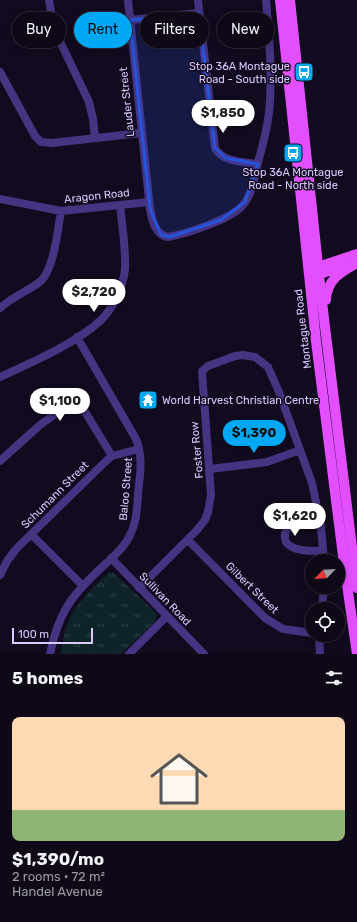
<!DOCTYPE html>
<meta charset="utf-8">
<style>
body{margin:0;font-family:Rubik,sans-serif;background:#171120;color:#f1f3f6;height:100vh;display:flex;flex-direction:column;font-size:15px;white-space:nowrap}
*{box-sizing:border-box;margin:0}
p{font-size:13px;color:#9b9aa1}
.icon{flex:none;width:22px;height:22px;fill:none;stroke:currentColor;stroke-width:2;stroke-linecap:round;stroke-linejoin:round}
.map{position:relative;height:654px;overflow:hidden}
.side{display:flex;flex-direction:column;background:#0e0817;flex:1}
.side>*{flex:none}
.hud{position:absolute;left:12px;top:12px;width:333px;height:36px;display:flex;gap:8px}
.needle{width:26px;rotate:245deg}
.buttons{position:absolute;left:305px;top:554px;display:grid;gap:8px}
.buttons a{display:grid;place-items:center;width:40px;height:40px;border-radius:50%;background:#0e0817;box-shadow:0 2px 10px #0003,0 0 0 1px #2e2936;font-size:20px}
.scale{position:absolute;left:12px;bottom:10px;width:81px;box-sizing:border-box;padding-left:4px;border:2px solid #dac8ff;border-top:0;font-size:11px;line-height:14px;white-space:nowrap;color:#dac8ff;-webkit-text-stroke:3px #120b1f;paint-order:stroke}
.price{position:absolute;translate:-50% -34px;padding:0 9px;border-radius:14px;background:#fff;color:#222;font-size:13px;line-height:26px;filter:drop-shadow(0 1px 2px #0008)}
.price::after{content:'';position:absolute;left:50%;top:24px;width:12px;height:9px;margin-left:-6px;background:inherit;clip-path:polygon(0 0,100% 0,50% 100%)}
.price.on{background:#00a7f3;color:#111}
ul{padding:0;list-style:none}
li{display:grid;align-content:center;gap:8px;height:212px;padding:0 12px}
li span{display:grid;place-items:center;height:124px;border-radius:8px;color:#555}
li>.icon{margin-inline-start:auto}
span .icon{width:72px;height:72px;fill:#fffc;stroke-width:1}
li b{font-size:17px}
h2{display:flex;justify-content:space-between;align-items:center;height:48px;padding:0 12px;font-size:17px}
.pill{padding:0 14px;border-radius:18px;background:#0e0817;box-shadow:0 2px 10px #0003,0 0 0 1px #2e2936;font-size:14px;line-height:36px}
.pill.on{background:#00a7f3;color:#111}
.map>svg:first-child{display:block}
.park{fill:url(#park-tufts)}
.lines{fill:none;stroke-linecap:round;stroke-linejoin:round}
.minor{stroke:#463381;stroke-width:8}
.major{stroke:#e34fff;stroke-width:10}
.marked{fill:#2654da;fill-opacity:0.2;stroke:#2654da;stroke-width:3;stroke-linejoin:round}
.labels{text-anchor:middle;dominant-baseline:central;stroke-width:3;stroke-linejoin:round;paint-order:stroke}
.poi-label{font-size:11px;fill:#dac8ff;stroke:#120b1f;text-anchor:end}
.street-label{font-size:11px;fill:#dac8ff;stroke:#120b1f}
</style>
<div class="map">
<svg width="357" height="654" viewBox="0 0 357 654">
<defs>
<pattern id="park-tufts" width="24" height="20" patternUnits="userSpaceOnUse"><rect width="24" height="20" fill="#0e2429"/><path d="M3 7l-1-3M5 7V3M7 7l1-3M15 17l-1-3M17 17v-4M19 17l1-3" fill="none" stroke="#304249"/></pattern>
</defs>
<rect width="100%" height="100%" fill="#120b1f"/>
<!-- park -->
<path class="park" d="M109,572L114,573L157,614L155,622L121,654H60C62,647 63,639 65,632C71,607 91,590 109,572Z"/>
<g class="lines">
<!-- minor -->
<path class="minor" d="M49,0L54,29L89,102L93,119L95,138
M128,0L150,209C152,220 155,235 168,237C186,234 232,219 243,205C252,195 254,179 257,166C262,148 267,131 269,112C273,76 269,37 266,0
M198,0L215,148C222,162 244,162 258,164
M130,20L199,13
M0,72L35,136L41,142L52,143L141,133
M0,199L61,211L149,202
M0,308C12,297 28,291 41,281C54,269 58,228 61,211
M0,377C30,363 77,343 101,320C114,307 123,288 125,269C126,248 122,225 120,205
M0,461L40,425L66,406L70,404H75L84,410L112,456
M210,469L267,462L300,450
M319,516C309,519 282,522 285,538C285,542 288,545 292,547C301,552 314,551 323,551
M31,534L83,586
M188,540L265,618L283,629L312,633
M111,558L204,654
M0,575L7,561L16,549L106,461L112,456L139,449
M139,588L197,530L205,520L208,512L211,495L202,371L208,366L235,356L243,355L255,357L268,367L279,392L312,483L321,527L324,561
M322,609L324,587
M319,635L320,654
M50,654C58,613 72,595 102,567C112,558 124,548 130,535C138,520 137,501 139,484C141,469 142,454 136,439L77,337
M129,654L167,616"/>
<!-- major -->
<path class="major" d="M280,0L316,341L344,564L357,654
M290,0L321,294L357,588
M313,270L318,267L357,254
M312,274H319L343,267
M326,300C327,280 340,272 357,263"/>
</g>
<!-- marked area -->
<path class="marked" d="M199,13L215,148L226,158L258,164L245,202L221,220L170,237L161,235L150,209L130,20Z"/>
<!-- icons -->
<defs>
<symbol id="bus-square" viewBox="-11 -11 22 22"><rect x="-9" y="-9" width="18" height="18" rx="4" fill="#00a7f3" stroke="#120b1f"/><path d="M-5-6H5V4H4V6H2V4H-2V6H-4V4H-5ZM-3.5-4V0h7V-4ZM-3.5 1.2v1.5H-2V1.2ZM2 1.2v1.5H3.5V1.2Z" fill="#fff"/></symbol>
<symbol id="temple-square" viewBox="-11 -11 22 22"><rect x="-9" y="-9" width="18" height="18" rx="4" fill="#00a7f3" stroke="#120b1f"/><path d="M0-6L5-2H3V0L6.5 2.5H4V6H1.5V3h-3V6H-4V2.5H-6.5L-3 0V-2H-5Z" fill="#fff"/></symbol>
</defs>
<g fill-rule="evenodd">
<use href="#bus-square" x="293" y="61" width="22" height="22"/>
<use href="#bus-square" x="282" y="142" width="22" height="22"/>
<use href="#temple-square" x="137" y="389" width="22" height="22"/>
</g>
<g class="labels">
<!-- poi labels -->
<g class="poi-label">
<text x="290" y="66">Stop 36A Montague<tspan x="290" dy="13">Road - South side</tspan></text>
<text x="293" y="172" text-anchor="middle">Stop 36A Montague<tspan x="293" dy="13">Road - North side</tspan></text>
<text x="162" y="400" text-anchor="start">World Harvest Christian Centre</text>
</g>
<!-- street labels -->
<g class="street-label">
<text transform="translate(127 102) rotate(-96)">Lauder Street</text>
<text transform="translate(97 196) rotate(-6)">Aragon Road</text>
<text transform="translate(303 329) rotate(-97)">Montague Road</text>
<text transform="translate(197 450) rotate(-95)">Foster Row</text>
<text transform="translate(126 489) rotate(-85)">Baloo Street</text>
<text transform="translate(55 495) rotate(-45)">Schumann Street</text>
<text transform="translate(252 588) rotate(44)">Gilbert Street</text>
<text transform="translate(165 599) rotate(46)">Sullivan Road</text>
</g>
</g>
</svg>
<div class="buttons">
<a><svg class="needle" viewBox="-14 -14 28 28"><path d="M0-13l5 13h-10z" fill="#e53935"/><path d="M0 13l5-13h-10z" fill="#9b9aa1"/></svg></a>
<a><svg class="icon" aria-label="locate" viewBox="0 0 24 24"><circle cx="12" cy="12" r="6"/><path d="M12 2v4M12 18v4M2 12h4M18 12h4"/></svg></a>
</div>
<div class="scale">100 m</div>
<b class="price" style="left:223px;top:134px">$1,850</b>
<b class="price" style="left:94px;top:313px">$2,720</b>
<b class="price" style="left:60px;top:422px">$1,100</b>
<b class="price on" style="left:254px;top:454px">$1,390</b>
<b class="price" style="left:295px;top:537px">$1,620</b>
<div class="hud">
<a class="pill">Buy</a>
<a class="pill on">Rent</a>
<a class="pill">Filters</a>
<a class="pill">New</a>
</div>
</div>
<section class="side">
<h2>5 homes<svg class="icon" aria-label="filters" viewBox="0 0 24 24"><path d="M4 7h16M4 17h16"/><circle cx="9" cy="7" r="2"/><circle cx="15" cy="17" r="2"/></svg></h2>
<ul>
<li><span style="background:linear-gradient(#ffd9b3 75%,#8fb573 0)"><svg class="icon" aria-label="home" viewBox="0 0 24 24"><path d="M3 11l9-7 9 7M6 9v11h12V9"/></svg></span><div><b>$1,390/mo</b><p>2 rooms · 72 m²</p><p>Handel Avenue</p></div></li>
</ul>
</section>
